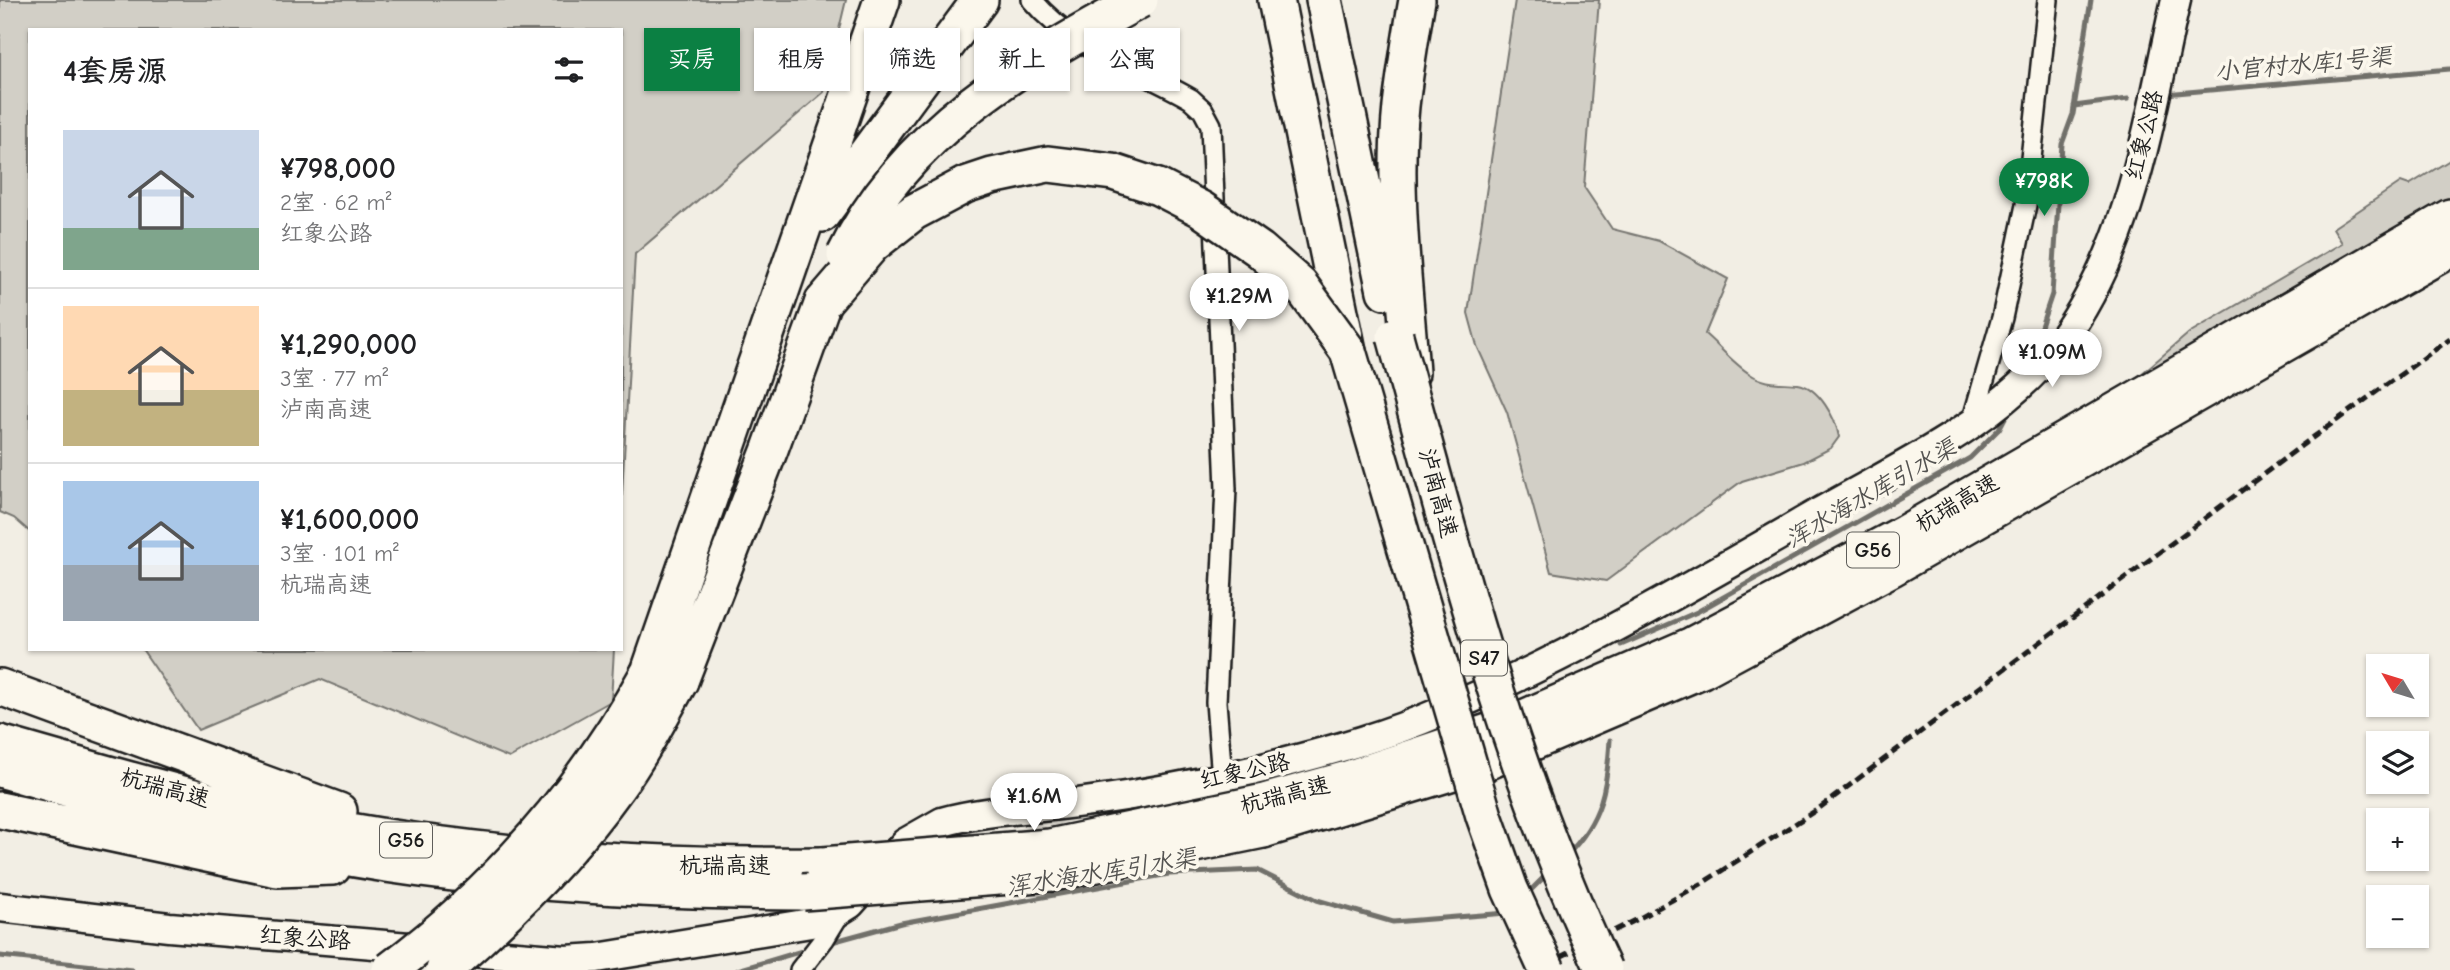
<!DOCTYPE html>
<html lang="zh">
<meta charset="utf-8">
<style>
body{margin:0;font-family:"Comic Neue","LXGW WenKai TC",sans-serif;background:#f6f6f6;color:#202124;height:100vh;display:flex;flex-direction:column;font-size:26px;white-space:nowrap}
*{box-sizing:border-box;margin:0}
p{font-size:23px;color:#757577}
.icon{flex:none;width:38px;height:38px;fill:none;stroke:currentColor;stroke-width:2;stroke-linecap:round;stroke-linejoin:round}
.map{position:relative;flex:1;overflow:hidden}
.drawer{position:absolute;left:28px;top:28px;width:595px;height:623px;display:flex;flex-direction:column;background:#fff;border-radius:0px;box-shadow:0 2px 5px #0004}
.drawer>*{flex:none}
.guide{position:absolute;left:644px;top:28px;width:665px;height:63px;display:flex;gap:14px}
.needle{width:46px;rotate:308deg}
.controls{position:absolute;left:2366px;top:654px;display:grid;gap:14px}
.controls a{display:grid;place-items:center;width:63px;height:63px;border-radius:0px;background:#fff;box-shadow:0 2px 5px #0004;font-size:35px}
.price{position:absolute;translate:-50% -60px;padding:0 16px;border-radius:24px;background:#fff;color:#222;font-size:23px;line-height:46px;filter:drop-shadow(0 2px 4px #0008)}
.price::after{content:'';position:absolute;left:50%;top:42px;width:21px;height:16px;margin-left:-10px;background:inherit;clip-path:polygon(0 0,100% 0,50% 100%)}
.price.on{background:#0b8043;color:#fff}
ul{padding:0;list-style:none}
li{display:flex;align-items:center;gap:21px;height:175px;padding:0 35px}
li+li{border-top:2px solid #e0e0e0}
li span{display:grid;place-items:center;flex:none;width:196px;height:140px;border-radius:0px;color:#555}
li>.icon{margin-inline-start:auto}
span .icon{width:84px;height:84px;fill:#fffc;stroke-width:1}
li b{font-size:30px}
h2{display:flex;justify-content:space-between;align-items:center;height:84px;padding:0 35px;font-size:30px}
.chip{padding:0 24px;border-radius:0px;background:#fff;box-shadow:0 2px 5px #0004;font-size:24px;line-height:63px}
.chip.on{background:#0b8043;color:#fff}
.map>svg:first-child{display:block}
.green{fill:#d2cfc6;stroke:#777671;stroke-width:2}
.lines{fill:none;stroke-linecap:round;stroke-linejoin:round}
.stream{stroke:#716f6b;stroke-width:5}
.street-casing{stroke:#1c1c1c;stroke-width:24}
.secondary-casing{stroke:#1c1c1c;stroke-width:33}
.highway-casing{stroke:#1c1c1c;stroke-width:40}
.street{stroke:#fbf7ec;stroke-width:19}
.secondary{stroke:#fbf7ec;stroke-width:28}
.highway{stroke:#fbf7ec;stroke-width:35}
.rail{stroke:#1c1c1c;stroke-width:5;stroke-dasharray:10 5;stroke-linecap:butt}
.highway-bridge-casing{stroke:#1c1c1c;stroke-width:40;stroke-linecap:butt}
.highway-bridge{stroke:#fbf7ec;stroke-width:35}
.labels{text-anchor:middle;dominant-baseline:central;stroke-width:7;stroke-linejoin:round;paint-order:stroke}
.shield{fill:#fbf7ec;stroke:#5f5e5a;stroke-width:2}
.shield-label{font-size:21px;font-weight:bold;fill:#1c1c1c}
.street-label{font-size:23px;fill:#1c1c1c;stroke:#fbf7ec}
.water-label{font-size:24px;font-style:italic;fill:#545351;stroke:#fbf7ec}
</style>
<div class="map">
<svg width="2450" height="970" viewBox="0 0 2450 970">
<rect width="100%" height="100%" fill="#f2eee4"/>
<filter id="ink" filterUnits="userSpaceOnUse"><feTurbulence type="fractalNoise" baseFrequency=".0143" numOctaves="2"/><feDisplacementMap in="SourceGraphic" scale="14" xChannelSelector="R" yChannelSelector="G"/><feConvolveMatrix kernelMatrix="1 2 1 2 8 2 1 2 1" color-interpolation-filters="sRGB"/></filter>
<g filter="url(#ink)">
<!-- green -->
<path class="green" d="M0,0H846L824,92L635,254L621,512V30H30V532L14,518L0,512Z
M1515,0H1599L1584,187L1612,229L1659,241L1728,279L1705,334C1720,347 1734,364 1750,374C1766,385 1780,382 1798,384C1819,387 1836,419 1839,437L1831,448L1804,462L1742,481L1606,581L1551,572L1507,412L1477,346L1468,313Z
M2450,160V203L2126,387L2189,333L2342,243L2333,228L2401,182L2409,185Z
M142,649H614L611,701L509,758L320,679L198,730Z"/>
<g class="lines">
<!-- stream -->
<path class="stream" d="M2165,94L2450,69
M2074,106L2128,99
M2030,359L2052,294L2062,144L2073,114L2091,0
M1621,645L1697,612L1970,458L1999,429L2009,410
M1567,855C1602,820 1607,788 1610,740
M1527,894L1547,874
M828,943L901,923L1169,874L1257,870L1317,900L1393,922L1507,913
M0,956L132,970
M738,970L809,949"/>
<defs>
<path id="street" d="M1032,0C1075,51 1136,67 1191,99L1203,110L1211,125L1226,489L1216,702L1222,778
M1972,422L2002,318L2026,205L2048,0
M800,970L824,939L841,911"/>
<path id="secondary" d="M0,907L169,927L566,960L597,958L823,921L850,904L905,843L942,822C985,810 1033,809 1077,803C1138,795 1199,784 1259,769C1314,755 1368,741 1421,720C1559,664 1691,586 1820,512C1904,464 2002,420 2061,341C2133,244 2150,114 2176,0"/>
<path id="highway" d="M1276,0L1348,351
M1324,0L1385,291
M822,214L980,0
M1411,373C1405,285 1392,195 1401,106C1405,71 1411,35 1417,0
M649,672L882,0
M680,681L770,449L823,302
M0,687L339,811
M0,743C111,775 224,808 338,829C498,858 660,867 823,865
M0,769C127,806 255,844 386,864C524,885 663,891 803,892
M1260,803L1347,779L1503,727L1692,645L1905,533L2450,217
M0,810L277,869L333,867
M1263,830L1489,761L1702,670L1892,568L2450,249"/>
</defs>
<!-- street casing -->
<use href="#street" class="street-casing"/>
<!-- secondary casing -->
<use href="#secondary" class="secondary-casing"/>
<!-- highway casing -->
<use href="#highway" class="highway-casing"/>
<!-- street -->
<use href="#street" class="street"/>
<!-- secondary -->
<use href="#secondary" class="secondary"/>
<!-- highway -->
<use href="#highway" class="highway"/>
<!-- rail -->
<path class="rail" d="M1533,970L1636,920L1701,884L1818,809L2301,446L2450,339"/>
<defs>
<path id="highway-bridge" d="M845,255C905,130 1024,63 1140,0
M823,302L872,245L914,212L965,185L992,176L1048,164L1113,172L1158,187L1201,209L1260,250L1300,285L1348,351L1484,816L1510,889L1547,970
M1395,336C1454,551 1508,768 1604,970
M823,865L1050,847L1260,803
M803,892L1053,873L1263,830
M390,970C497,890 585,788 649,672
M444,970C508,915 568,855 617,787C641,754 660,717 680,681"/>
</defs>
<!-- highway-bridge casing -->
<use href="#highway-bridge" class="highway-bridge-casing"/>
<!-- highway-bridge -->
<use href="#highway-bridge" class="highway-bridge"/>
</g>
</g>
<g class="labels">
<!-- shield labels -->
<g class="shield">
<rect x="1847" y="532.5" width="52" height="35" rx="5"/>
<rect x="1461" y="640.5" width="46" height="35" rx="5"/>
<rect x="380" y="822.5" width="52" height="35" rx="5"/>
</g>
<g class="shield-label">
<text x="1873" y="550">G56</text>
<text x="1484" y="658">S47</text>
<text x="406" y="840">G56</text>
</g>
<!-- street labels -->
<g class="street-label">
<text transform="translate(2144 135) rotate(-76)">红象公路</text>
<text transform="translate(1438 493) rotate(75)">泸南高速</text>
<text transform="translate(1957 503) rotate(-30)">杭瑞高速</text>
<text transform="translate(1245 771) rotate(-13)">红象公路</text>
<text transform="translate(165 788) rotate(15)">杭瑞高速</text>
<text transform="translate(1285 795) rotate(-14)">杭瑞高速</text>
<text x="725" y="865">杭瑞高速</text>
<text transform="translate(305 938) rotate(4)">红象公路</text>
</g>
<!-- water labels -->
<g class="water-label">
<text transform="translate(2303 64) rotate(-5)">小官村水库1号渠</text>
<text transform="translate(1871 493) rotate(-30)">浑水海水库引水渠</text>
<text transform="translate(1101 872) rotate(-9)">浑水海水库引水渠</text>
</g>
</g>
</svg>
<div class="controls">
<a><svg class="needle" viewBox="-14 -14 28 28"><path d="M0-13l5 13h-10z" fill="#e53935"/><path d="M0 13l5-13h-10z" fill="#757577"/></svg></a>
<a><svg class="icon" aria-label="layers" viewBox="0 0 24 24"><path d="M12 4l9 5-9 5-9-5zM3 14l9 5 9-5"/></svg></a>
<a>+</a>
<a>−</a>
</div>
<b class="price on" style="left:2044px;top:218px">¥798K</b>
<b class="price" style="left:1239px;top:333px">¥1.29M</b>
<b class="price" style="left:2052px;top:389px">¥1.09M</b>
<b class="price" style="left:1034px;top:833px">¥1.6M</b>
<div class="guide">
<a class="chip on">买房</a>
<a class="chip">租房</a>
<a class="chip">筛选</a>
<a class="chip">新上</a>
<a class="chip">公寓</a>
</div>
<section class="drawer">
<h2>4套房源<svg class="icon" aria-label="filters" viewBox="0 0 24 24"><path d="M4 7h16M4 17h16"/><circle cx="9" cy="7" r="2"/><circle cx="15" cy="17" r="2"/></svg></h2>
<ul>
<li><span style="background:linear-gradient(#c9d6e8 70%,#7fa58c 0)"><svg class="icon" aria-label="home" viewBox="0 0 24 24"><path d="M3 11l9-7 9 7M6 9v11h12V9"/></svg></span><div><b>¥798,000</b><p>2室 · 62 m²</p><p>红象公路</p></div></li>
<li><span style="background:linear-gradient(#ffd9b3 60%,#c2b280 0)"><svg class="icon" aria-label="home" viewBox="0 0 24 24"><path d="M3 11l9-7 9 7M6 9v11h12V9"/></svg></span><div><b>¥1,290,000</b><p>3室 · 77 m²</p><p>泸南高速</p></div></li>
<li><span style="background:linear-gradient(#a9c7e8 60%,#9aa5b1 0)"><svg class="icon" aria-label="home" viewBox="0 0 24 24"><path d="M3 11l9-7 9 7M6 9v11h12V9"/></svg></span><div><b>¥1,600,000</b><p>3室 · 101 m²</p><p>杭瑞高速</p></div></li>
</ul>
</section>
</div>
